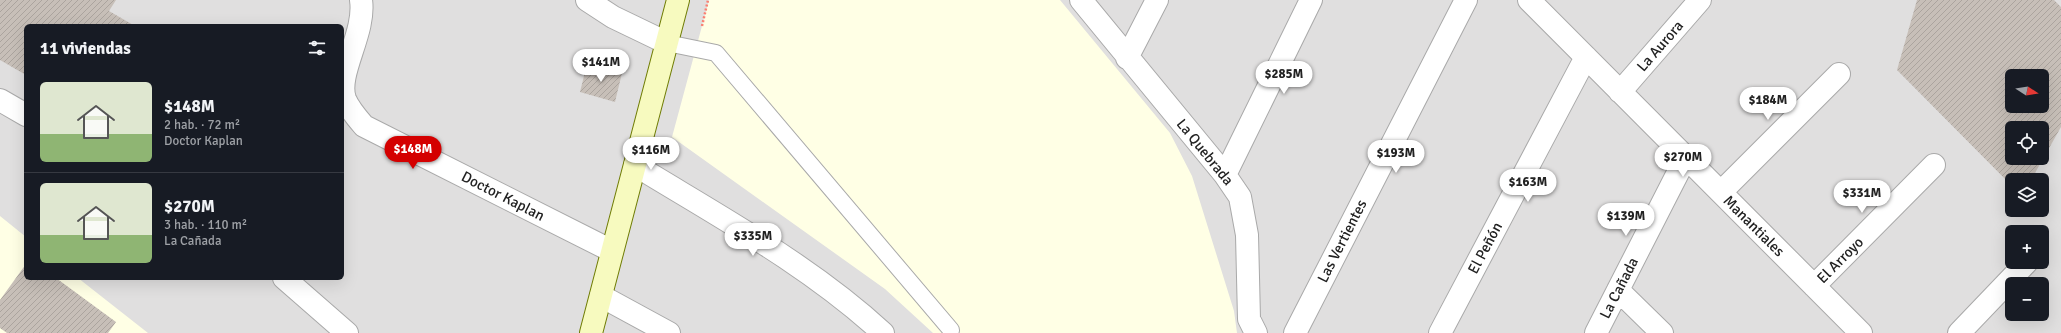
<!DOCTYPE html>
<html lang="es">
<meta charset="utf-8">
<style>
body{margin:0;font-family:Signika,sans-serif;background:#242831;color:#f1f3f6;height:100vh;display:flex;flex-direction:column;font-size:15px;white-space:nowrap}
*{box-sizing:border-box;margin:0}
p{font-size:13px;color:#9ea1a6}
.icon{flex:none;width:22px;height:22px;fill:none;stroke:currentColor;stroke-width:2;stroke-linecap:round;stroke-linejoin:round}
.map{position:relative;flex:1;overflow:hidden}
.drawer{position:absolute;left:24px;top:24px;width:320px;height:256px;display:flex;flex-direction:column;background:#171b24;border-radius:6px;box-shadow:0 4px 16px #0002}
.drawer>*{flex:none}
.needle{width:26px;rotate:102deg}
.buttons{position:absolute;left:2005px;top:69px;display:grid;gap:8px}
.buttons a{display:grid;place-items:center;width:44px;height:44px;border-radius:6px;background:#171b24;box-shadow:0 4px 16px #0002;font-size:20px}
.price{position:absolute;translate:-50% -34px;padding:0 9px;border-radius:14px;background:#fff;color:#222;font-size:13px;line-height:26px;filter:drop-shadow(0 1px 2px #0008)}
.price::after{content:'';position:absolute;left:50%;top:24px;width:12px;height:9px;margin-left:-6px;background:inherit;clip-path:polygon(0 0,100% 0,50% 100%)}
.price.on{background:#d40000;color:#fff}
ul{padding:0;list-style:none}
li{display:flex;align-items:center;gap:12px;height:100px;padding:0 16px}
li+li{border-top:1px solid #363941}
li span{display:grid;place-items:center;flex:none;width:112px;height:80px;border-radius:6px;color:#555}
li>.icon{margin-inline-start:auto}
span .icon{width:48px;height:48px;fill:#fffc;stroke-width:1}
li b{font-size:17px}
h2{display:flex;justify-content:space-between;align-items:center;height:48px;padding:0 16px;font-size:17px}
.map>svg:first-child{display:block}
.residential{fill:#e0dfdf;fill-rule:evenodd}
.education{fill:#ffffe5}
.building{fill:url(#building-hatch);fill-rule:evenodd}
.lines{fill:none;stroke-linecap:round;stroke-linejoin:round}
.lane-casing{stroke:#a9a9a9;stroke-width:18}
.street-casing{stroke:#a9a9a9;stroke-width:24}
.secondary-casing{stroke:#707d05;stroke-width:24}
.path{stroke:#fa8072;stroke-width:2.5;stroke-dasharray:2 2;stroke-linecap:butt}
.lane{stroke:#fff;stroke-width:16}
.street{stroke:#fff;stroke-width:22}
.secondary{stroke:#f7fabf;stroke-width:22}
.labels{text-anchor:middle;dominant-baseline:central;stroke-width:3.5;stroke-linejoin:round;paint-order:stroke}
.street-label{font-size:15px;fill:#222;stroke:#fff}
</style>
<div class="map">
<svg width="2061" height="333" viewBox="0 0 2061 333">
<defs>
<pattern id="building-hatch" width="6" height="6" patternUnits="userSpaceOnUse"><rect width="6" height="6" fill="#c7bfb8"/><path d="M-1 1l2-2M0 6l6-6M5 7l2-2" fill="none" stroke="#aba49e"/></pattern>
</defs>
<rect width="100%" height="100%" fill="#f2efe9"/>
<!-- residential -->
<path class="residential" d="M0,0H2061V333H0ZM26,26H342V278H26ZM2012,76H2042V106H2012ZM2012,128H2042V158H2012ZM2012,180H2042V210H2012ZM2012,232H2042V262H2012ZM2012,284H2042V314H2012Z"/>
<!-- education -->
<path class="education" d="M709,0H1060L1170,133L1192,176L1234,311L1237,333H933L885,289L672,137Z
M0,216L26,237V278H78L148,333H0Z"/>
<!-- building -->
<path class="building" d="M0,0H116L109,11L135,26H26V75L0,60Z
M1917,0H2054L2061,7V127L2031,180H2012V186L1897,70ZM2012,76H2042V106H2012ZM2012,128H2042V158H2012Z
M587,64L622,73L615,102L580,92Z
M26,264V278H56L116,322L108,333H7L0,328V300Z"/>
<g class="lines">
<defs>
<path id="lane" d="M667,43L716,53L951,330"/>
<path id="street" d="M361,0C366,33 336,74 345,99C349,109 357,118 364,126L612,251
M587,0L613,17L667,43
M1081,0L1225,175L1240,197L1247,235L1249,319L1256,333
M1529,0L1861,333
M1127,58L1157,0
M1620,92L1700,0
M0,100L26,115
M635,165C720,217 809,265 883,333
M1225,175L1311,0
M1721,192L1839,74
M284,278L347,333
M1814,286L1934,165
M1618,290L1662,333
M601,296L669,333
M1295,333L1466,0
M1440,333L1586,57
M1596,333L1686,157
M1959,333L2027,262"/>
<path id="secondary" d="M591,333L678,0"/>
</defs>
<!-- lane casing -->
<use href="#lane" class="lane-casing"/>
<!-- street casing -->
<use href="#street" class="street-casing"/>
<!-- secondary casing -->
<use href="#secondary" class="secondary-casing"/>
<!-- path -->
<path class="path" d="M702,26L708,0"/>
<!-- lane -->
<use href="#lane" class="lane"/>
<!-- street -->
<use href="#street" class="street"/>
<!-- secondary -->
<use href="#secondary" class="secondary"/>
</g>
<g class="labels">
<!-- street labels -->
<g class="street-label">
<text transform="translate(1660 46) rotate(-49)">La Aurora</text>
<text transform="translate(1205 152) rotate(51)">La Quebrada</text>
<text transform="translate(503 196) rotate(27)">Doctor Kaplan</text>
<text transform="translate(1754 226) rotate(45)">Manantiales</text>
<text transform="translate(1342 241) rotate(-63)">Las Vertientes</text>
<text transform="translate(1485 248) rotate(-62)">El Peñón</text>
<text transform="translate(1840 260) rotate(-45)">El Arroyo</text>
<text transform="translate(1619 288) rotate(-63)">La Cañada</text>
</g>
</g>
</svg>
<div class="buttons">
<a><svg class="needle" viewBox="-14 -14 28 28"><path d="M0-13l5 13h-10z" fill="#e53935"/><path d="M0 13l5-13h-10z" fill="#9ea1a6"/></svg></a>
<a><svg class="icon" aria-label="locate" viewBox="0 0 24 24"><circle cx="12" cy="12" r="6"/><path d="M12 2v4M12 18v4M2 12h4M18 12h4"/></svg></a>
<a><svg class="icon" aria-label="layers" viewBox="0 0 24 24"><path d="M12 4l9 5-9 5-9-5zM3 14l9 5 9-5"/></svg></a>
<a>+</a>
<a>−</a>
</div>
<b class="price" style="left:601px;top:83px">$141M</b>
<b class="price" style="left:1284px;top:95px">$285M</b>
<b class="price" style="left:1768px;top:121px">$184M</b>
<b class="price on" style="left:413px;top:170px">$148M</b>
<b class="price" style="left:651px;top:171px">$116M</b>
<b class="price" style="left:1396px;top:174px">$193M</b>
<b class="price" style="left:1683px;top:178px">$270M</b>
<b class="price" style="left:1528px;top:203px">$163M</b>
<b class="price" style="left:1862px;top:214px">$331M</b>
<b class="price" style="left:1626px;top:237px">$139M</b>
<b class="price" style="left:753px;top:257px">$335M</b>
<section class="drawer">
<h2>11 viviendas<svg class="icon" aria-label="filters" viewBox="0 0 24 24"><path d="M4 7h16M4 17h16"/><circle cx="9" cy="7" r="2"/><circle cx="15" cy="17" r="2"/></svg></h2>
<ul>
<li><span style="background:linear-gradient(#dfe7d0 65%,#8fb573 0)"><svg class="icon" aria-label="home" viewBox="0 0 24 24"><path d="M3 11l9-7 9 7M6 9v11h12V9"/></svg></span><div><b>$148M</b><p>2 hab. · 72 m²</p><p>Doctor Kaplan</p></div></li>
<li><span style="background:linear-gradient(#dfe7d0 65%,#8fb573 0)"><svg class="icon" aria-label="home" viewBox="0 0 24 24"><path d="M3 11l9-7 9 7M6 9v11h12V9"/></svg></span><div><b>$270M</b><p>3 hab. · 110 m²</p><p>La Cañada</p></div></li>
</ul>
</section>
</div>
